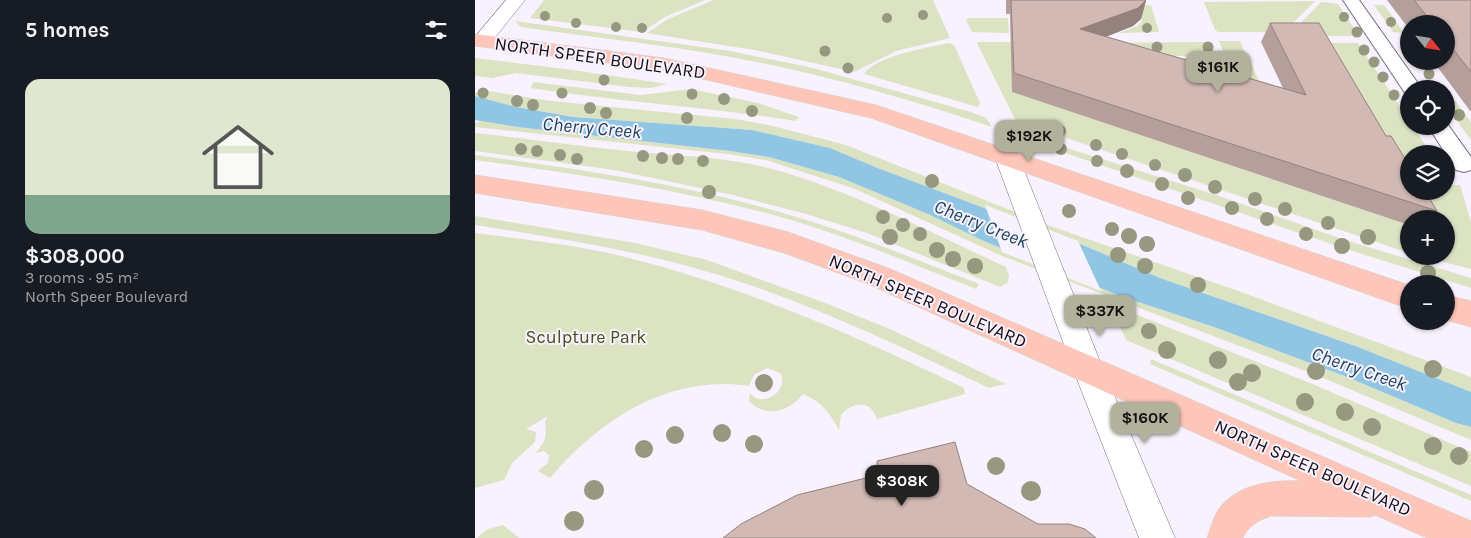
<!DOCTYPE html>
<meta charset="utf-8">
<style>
body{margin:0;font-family:Karla,sans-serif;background:#242831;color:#f1f3f6;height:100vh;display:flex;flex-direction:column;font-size:19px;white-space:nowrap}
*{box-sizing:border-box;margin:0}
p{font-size:16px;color:#9ea1a6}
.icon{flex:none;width:28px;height:28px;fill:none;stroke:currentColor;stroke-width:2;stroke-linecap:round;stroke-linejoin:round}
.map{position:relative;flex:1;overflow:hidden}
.panel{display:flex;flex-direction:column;background:#171b24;width:475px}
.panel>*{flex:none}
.needle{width:32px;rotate:120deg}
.buttons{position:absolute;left:925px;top:15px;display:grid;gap:10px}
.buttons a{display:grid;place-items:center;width:55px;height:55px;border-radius:50%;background:#171b24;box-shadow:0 1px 4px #0004;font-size:25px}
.price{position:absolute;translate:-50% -42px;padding:0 11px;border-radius:10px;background:#b2b29c;color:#111;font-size:16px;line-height:32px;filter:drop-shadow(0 1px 2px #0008)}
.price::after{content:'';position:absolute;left:50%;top:30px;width:15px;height:11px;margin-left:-8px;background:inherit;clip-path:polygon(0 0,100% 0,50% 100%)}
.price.current{background:#222;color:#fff}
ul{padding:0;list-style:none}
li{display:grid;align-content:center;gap:10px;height:265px;padding:0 25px}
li+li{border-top:1px solid #363941}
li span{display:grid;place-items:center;height:155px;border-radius:15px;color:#555}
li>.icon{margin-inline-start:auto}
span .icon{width:90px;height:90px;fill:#fffc;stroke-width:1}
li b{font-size:21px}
h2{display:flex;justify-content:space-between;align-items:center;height:60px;padding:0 25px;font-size:21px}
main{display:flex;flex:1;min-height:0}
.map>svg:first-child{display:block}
.green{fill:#dbe3c3}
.water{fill:#90c6e3}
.pier{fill:#f8f1fe}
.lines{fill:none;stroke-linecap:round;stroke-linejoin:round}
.pedestrian-casing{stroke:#766c7e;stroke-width:2}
.minor-casing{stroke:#766c7e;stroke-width:1}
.tertiary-casing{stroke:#766c7e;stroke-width:1}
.primary-casing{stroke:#d4d4d5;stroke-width:1}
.pedestrian{fill:#fff;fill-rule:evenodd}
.minor{fill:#fff;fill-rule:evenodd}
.tertiary{fill:#fff;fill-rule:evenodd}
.primary{fill:#fec5b9;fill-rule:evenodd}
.tree{fill:#969880}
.wall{fill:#b59f9b}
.shaded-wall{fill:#93827e}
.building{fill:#d2b9b4;stroke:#93827e}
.labels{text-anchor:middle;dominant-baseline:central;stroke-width:4;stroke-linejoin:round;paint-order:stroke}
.street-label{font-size:18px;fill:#110e14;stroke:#f8f1fe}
.park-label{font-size:18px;fill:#465018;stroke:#f8f1fe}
.water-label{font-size:19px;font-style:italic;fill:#19455a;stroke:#f8f1fe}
</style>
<main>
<section class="panel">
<h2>5 homes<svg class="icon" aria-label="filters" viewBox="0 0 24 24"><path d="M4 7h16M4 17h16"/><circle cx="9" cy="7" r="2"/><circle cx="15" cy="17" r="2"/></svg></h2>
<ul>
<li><span style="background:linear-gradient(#dfe7d0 75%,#7fa58c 0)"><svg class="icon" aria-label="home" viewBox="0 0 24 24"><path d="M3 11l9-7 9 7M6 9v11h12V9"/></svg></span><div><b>$308,000</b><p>3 rooms · 95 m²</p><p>North Speer Boulevard</p></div></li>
</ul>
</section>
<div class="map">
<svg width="996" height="538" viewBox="0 0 996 538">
<rect width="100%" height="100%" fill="#f8f1fe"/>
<!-- green -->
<path class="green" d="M69,0H230L190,17L167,32L55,18Z
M239,0H458L475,38L421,51L379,72L285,51L172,33L193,19Z
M840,1L809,32H743L740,30L729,2Z
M846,2L863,4L884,36H838L817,32Z
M664,5H676L684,32L644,33L662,26L667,21Z
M899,5H909L929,33L918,32Z
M493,18H533L534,33L497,32L491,20Z
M40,21L255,51L338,68L496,112L511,118L517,127C422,95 326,68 227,52C167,42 106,36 46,27Z
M744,41H765L771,55H750Z
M504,42H536L540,92L934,225V253L541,121L502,43Z
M735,42L741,56H626L623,43Z
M475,43L479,45L505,103L503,107L389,74C400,56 455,47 475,43Z
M834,43H883L934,120V126H938L956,154H934V171Z
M0,58L98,70L192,84L175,88L154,87L41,73L17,78L0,76Z
M641,59H774L794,103Z
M58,82L165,95L216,89L283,103L324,117L321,121C233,107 144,102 56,88Z
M7,90L76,101L260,119L298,126L371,145L575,226L766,292L996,377V392L883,347L685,278L610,246L400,167L355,148L277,130L98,117L40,107L0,96V93Z
M971,95H976L996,122V140L971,106Z
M7,121L42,127L255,151L294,157L364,177L453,214L511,242L648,297L742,328L872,377L981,423L996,427V440L841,375L527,256L380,189L291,160L252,154L0,127V123Z
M0,133C54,139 108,147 162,152C207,156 253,157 297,169C378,191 454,232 531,267L534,276L533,282L525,287L392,233L331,214L258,195L140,170L0,151Z
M579,144L738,194L870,240L996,278V288L871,249L576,148Z
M0,155C94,168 187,181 279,205C356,225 430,255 504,284L501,289C435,263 370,235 302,216C202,189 102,174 0,160Z
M971,180L975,185H985L996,222V269L944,256H971V219H938L917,183L934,191H971Z
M0,216L160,243L232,260L358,306L417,330L531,384L514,388C419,344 324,297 223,269C150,248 75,237 0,225Z
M0,233C51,240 104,245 154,258C271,288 380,335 489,388L490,394L402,419C396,400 378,401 366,415L364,430C354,412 347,402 328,394C315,411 291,419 274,401L275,393C287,409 315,391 305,373L292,368L279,375L274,386C194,374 125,419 75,478L63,471L73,463L74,455L69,451L60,453C71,442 72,436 70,422L73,416L51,429L61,432L60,442L37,463L29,480L0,488Z
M634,304L835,383L996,452V486L651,340Z
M676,359L996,495V501L675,364Z
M28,525L44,538H2L13,529Z"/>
<!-- water -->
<path class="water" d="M0,96L41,107L98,117L277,130L355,148L400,167L610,246L685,278L883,347L996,392V427L981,423L872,377L742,328L648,297L511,242L453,214L364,177L294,157L255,151L42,127L0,120Z"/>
<!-- pier -->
<path class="pier" d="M510,205L603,241L626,291L527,252Z"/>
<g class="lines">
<defs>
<path id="pedestrian" d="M868,0H884L947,89H934V94L930,93Z
M971,122L996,157V170L989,172L981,170L953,126H971Z"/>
<path id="minor" d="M31,0H50L14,45H0V37Z"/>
<path id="tertiary" d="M531,147L539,149L543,155L628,369L700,538H664L598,369L519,155L523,149Z"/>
<path id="primary" d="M0,34L189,58L401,105L934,285V309L396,118L189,70L0,46Z
M0,175L227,210L313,232L413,268L996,521V538H952L900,515L895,517L796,516C784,520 773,526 768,538H732C736,528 739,514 746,506C766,483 798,480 826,481L393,284L309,253L227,230L0,193Z
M971,295L996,301V327L971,320Z"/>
</defs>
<!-- pedestrian casing -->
<use href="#pedestrian" class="pedestrian-casing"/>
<!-- minor casing -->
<use href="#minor" class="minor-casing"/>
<!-- tertiary casing -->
<use href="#tertiary" class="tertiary-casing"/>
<!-- primary casing -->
<use href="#primary" class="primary-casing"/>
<!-- pedestrian -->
<use href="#pedestrian" class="pedestrian"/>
<!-- minor -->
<use href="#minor" class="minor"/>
<!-- tertiary -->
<use href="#tertiary" class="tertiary"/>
<!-- primary -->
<use href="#primary" class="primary"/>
</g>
<!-- trees -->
<g class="tree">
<circle cx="448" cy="15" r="5"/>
<circle cx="70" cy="16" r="5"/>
<circle cx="869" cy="17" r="5"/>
<circle cx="412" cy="18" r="5"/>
<circle cx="916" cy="22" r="5"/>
<circle cx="101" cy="23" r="5"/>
<circle cx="141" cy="27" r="5"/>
<circle cx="167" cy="28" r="5"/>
<circle cx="672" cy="28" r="5"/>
<circle cx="882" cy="32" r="5.5"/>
<circle cx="682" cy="47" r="5.5"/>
<circle cx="733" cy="47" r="5.5"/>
<circle cx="889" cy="50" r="5.5"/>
<circle cx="350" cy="51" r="5.5"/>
<circle cx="899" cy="62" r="5.5"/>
<circle cx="767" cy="63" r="5.5"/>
<circle cx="373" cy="68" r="5.5"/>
<circle cx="954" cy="74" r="5.5"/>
<circle cx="908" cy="77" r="5.5"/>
<circle cx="129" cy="80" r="5.5"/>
<circle cx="8" cy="93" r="5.5"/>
<circle cx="87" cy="93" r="5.5"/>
<circle cx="217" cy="94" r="5.5"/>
<circle cx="919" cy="95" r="5.5"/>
<circle cx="249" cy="99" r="6"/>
<circle cx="42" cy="101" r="6"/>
<circle cx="58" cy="105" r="6"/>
<circle cx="115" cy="108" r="6"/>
<circle cx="277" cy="111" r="6"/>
<circle cx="131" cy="113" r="6"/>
<circle cx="984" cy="115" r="6"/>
<circle cx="212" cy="118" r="6"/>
<circle cx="585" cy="131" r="6"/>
<circle cx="621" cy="145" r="6"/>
<circle cx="46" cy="149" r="6"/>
<circle cx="586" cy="149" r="6"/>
<circle cx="62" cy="151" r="6"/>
<circle cx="647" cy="154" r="6"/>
<circle cx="85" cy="155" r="6"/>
<circle cx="168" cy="156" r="6"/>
<circle cx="187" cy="158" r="6"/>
<circle cx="102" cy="159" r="6"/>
<circle cx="203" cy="159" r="6"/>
<circle cx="228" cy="161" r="6"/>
<circle cx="622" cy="161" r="6"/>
<circle cx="680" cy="165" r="6"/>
<circle cx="652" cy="171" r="7"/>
<circle cx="710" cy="175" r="7"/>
<circle cx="457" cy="181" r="7"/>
<circle cx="687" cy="184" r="7"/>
<circle cx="740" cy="187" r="7"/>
<circle cx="234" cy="192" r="7"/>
<circle cx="713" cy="198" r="7"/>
<circle cx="780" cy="199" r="7"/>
<circle cx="757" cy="208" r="7"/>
<circle cx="810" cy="209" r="7"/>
<circle cx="594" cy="211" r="7"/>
<circle cx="408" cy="217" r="7"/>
<circle cx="792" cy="219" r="7"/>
<circle cx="853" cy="223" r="7"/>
<circle cx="428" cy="225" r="7"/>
<circle cx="637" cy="229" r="7"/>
<circle cx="445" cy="234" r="7"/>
<circle cx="831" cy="234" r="7"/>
<circle cx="654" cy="236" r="8"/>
<circle cx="415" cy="237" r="8"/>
<circle cx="893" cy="237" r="8"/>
<circle cx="672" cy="244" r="8"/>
<circle cx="867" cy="246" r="8"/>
<circle cx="462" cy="250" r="8"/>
<circle cx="643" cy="255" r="8"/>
<circle cx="478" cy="259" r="8"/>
<circle cx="500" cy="266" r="8"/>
<circle cx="670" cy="266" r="8"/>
<circle cx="953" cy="273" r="8"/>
<circle cx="723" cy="285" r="8"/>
<circle cx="674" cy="331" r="8"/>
<circle cx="692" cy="350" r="9"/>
<circle cx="743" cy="360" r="9"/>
<circle cx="958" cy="369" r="9"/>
<circle cx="841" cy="371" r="9"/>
<circle cx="777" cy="373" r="9"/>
<circle cx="763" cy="382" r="9"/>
<circle cx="289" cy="383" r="9"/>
<circle cx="830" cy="402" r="9"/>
<circle cx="870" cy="412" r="9"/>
<circle cx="897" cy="427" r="9"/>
<circle cx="247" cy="433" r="9"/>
<circle cx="200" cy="435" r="9"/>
<circle cx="279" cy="444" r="9"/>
<circle cx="958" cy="446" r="9"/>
<circle cx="169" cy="449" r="9"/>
<circle cx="984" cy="456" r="9"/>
<circle cx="521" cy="466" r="9"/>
<circle cx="119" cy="490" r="10"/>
<circle cx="556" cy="491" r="10"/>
<circle cx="99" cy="521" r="10"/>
</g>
<!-- wall -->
<path class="wall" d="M531,0H671L666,19L658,26L631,37L808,88L786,42L795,23L911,136L962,211L954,219H934V225L537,92L535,14H531Z
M912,0H996V112L958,61H971V24H934V29Z"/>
<!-- shaded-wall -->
<path class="shaded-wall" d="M671,1L666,19L658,26L602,48L605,29Z"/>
<!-- building -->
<path class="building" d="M536,0H671L663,8L605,29L831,95L795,23H844L911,136H916L934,165V191H950L962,211L539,73Z
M939,0H996V72L971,40V24H958Z
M480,442L492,484L563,524H594L610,529L621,538H248L266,524L322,495L403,475L402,461Z"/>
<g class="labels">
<!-- street labels -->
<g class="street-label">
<text transform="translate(125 58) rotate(8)">NORTH SPEER BOULEVARD</text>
<text transform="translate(453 301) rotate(23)">NORTH SPEER BOULEVARD</text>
<text transform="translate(838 468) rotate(24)">NORTH SPEER BOULEVARD</text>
</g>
<!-- park labels -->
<g class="park-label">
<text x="111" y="337">Sculpture Park</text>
</g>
<!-- water labels -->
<g class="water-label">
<text transform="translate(117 128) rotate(5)">Cherry Creek</text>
<text transform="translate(506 224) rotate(22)">Cherry Creek</text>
<text transform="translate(884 369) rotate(19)">Cherry Creek</text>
</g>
</g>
</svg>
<div class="buttons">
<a><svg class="needle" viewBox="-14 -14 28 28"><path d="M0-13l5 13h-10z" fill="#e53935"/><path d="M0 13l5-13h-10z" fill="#9ea1a6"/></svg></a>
<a><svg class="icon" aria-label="locate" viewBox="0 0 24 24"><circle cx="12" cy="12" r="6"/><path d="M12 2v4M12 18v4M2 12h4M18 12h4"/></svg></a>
<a><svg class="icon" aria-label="layers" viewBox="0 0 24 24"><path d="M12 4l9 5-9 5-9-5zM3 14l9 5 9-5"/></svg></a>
<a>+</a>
<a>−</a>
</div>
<b class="price" style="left:743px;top:93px">$161K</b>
<b class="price" style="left:554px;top:162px">$192K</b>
<b class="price" style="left:625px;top:337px">$337K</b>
<b class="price" style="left:670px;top:444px">$160K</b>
<b class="price current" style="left:427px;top:507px">$308K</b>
</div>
</main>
